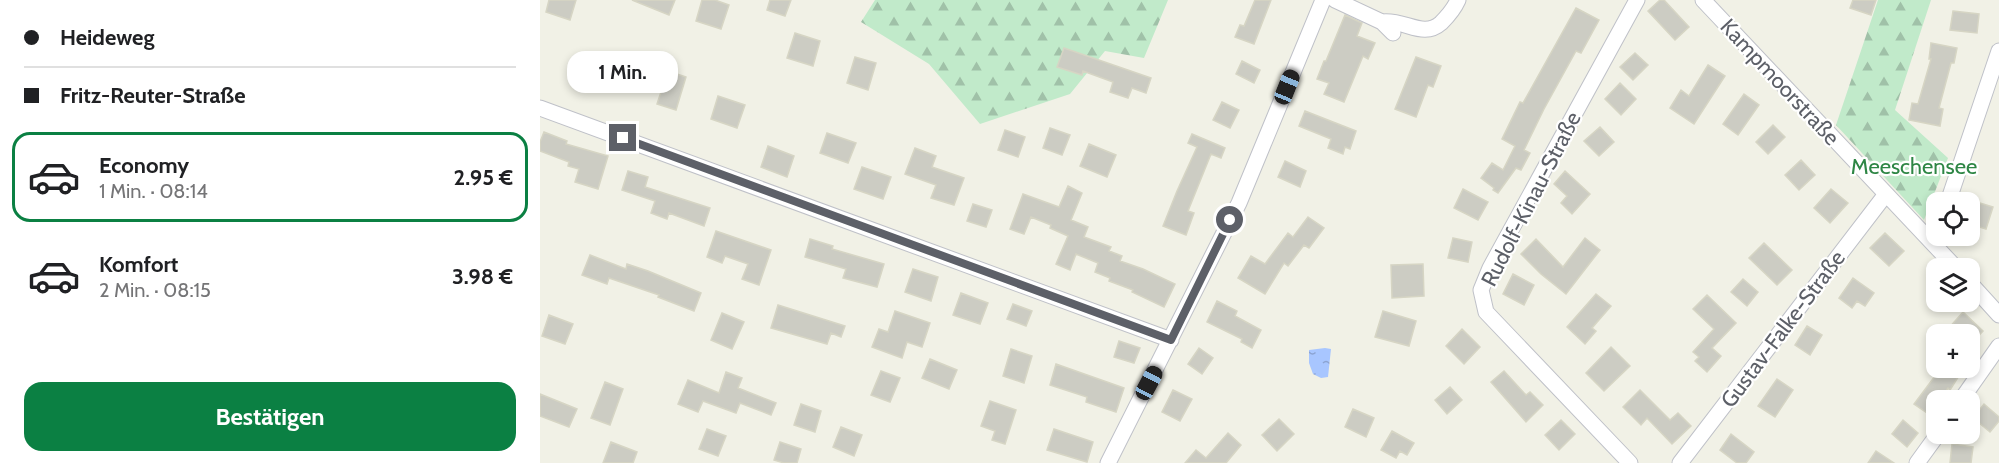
<!DOCTYPE html>
<html lang="de">
<head>
<meta charset="utf-8">
<style>
	body { margin:0; font-family:Cabin,sans-serif; background:#f6f6f6; color:#202124; height:100vh; display:flex; flex-direction:column; font-size:22px; white-space:nowrap }
	* { box-sizing:border-box; margin:0 }
	p { font-size:20px; color:#757577 }
	.icon { flex:none; width:33px; height:33px; fill:none; stroke:currentColor; stroke-width:2; stroke-linecap:round; stroke-linejoin:round }
	.map { position:relative; flex:1; overflow:hidden }
	.drawer { display:flex; flex-direction:column; background:#fff; width:540px }
	.drawer>* { flex:none }
	.guide { display:grid; align-content:center; height:132px; padding:0 24px; background:#fff }
	.controls { position:absolute; left:1386px; top:192px; display:grid; gap:12px }
	.controls a { display:grid; place-items:center; width:54px; height:54px; border-radius:12px; background:#fff; box-shadow:0 3px 9px #0003; font-size:30px }
	.end { position:absolute; width:27px; height:27px; margin:-14px; border:8px solid #5d6068; background:#fff; box-shadow:0 0 0 3px #fff }
	.from { border-radius:50% }
	.bubble { position:absolute; height:42px; border-radius:18px; background:#fff; box-shadow:0 3px 9px #0003; font-size:20px; font-weight:700; line-height:42px; text-align:center }
	.car { position:absolute; width:18px; height:36px; margin:-18px -9px; border-radius:8px; box-shadow:0 0 4px 2px #0007; background:linear-gradient(#222 24%,#8ab4d8 0 40%,#222 0 76%,#8ab4d8 0 86%,#222 0) }
	.guide b { display:flex; align-items:center; gap:21px; height:57px; font-size:22px }
	.guide b+b { border-top:2px solid #e0e0e0 }
	.guide i { width:15px; height:15px; background:#202124 }
	ul { padding:0; list-style:none }
	li { display:flex; align-items:center; gap:18px; height:90px; margin:0 12px 9px; padding:0 12px; border:3px solid transparent; border-radius:18px }
	li div { flex:1 }
	li b { display:block; font-size:22px }
	li em { font-style:normal; font-weight:700 }
	li.active { border-color:#0b8043 }
	li>.icon { width:54px; height:54px; stroke-width:1.5 }
	.cta { display:flex; gap:12px; margin-top:auto; padding:12px 24px }
	.cta a { flex:1; height:69px; border-radius:18px; background:#0b8043; color:#fff; font-size:24px; font-weight:700; line-height:69px; text-align:center }
	main { display:flex; flex:1; min-height:0 }
	.map>svg:first-child { display:block }
	.forest { fill:url(#forest-firs) }
	.water { fill:url(#water-ripples) }
	.building { fill:#ccccc3; stroke:#d6d5c4; stroke-width:1.5 }
	.lines { fill:none; stroke-linecap:round; stroke-linejoin:round }
	.minor-casing { stroke:#bfc1c8; stroke-width:17 }
	.minor { stroke:#fff; stroke-width:15 }
	.route { stroke:#5d6068; stroke-width:8 }
	.labels { text-anchor:middle; dominant-baseline:central; stroke-width:4.5; stroke-linejoin:round; paint-order:stroke }
	.street-label { font-size:22px; fill:#5d6068; stroke:#fff }
	.park-label { font-size:22px; fill:#2e8645; stroke:#fff }
</style>
</head>
<body>
<main>
<section class="drawer">
<div class="guide">
<b><i class="from"></i>Heideweg</b>
<b><i></i>Fritz-Reuter-Straße</b>
</div>
<ul>
<li class="active"><svg class="icon" aria-label="car" viewBox="0 0 24 24"><path d="M5 17H2v-5l4-1 3-4h7l3 4 3 1v5h-3M9 17h6M6 11h13"/><circle cx="7" cy="17" r="2"/><circle cx="17" cy="17" r="2"/></svg><div><b>Economy</b><p>1 Min. · 08:14</p></div><em>2.95 €</em></li>
<li><svg class="icon" aria-label="car" viewBox="0 0 24 24"><path d="M5 17H2v-5l4-1 3-4h7l3 4 3 1v5h-3M9 17h6M6 11h13"/><circle cx="7" cy="17" r="2"/><circle cx="17" cy="17" r="2"/></svg><div><b>Komfort</b><p>2 Min. · 08:15</p></div><em>3.98 €</em></li>
</ul>
<div class="cta"><a>Bestätigen</a></div>
</section>
<div class="map">
<svg width="1459" height="463" viewBox="0 0 1459 463">
	<defs>
		<pattern id="forest-firs" width="22" height="20" patternUnits="userSpaceOnUse" patternTransform="scale(1.5)"><rect width="22" height="20" fill="#c1eaca"/><path d="M5 1l3.5 6h-7zM16 11l3.5 6h-7z" fill="#a0c1a8"/></pattern>
		<pattern id="water-ripples" width="26" height="14" patternUnits="userSpaceOnUse" patternTransform="scale(1.5)"><rect width="26" height="14" fill="#a8c6ff"/><path d="M2 4q2-2 4 0t4 0M15 11q2-2 4 0t4 0" fill="none" stroke="#8ca4d2"/></pattern>
	</defs>
	<rect width="100%" height="100%" fill="#f1f1e6"/>
	<path class="forest" d="M 335,0 L 628,0 L 604,58 L 565,51 L 530,94 L 440,124 L 389,64 L 321,22 Z
		M 1338,0 L 1391,0 L 1355,110 L 1408,158 L 1384,220 L 1296,125 Z"/>
	<path class="water" d="M 785,348 L 791,349 L 788,377 L 781,378 L 773,374 L 769,363 L 769,350 Z"/>
	<path class="building" d="M 9,0 L 36,0 L 30,20 L 6,12 Z
		M 92,0 L 135,0 L 129,15 Z
		M 162,0 L 175,0 L 189,5 L 181,29 L 156,21 Z
		M 230,0 L 251,0 L 245,16 L 227,10 Z
		M 715,0 L 731,0 L 714,44 L 695,37 L 700,25 L 704,26 Z
		M 1120,0 L 1124,0 L 1149,27 L 1135,40 L 1108,11 Z
		M 1313,0 L 1336,0 L 1331,15 L 1310,8 Z
		M 1036,8 L 1059,20 L 1041,53 L 1036,51 L 1004,109 L 984,150 L 990,153 L 981,170 L 976,168 L 958,193 L 953,190 L 954,188 L 941,178 L 952,163 L 963,170 L 975,146 L 962,139 L 980,102 L 983,103 Z
		M 1413,11 L 1439,14 L 1437,33 L 1410,30 Z
		M 805,15 L 822,23 L 817,36 L 835,43 L 828,59 L 823,56 L 804,102 L 784,94 L 789,83 L 777,79 L 784,61 L 786,61 Z
		M 255,33 L 280,41 L 273,66 L 247,58 Z
		M 1391,43 L 1417,48 L 1414,63 L 1411,63 L 1399,108 L 1403,109 L 1400,126 L 1369,120 L 1372,103 L 1378,104 L 1391,59 L 1389,59 Z
		M 524,48 L 611,78 L 606,93 L 592,88 L 588,98 L 570,92 L 573,82 L 543,71 L 542,75 L 517,67 Z
		M 1095,53 L 1108,65 L 1093,80 L 1080,67 Z
		M 315,57 L 336,63 L 328,90 L 307,83 Z
		M 876,57 L 901,66 L 893,87 L 888,85 L 876,117 L 855,109 Z
		M 702,61 L 720,70 L 714,83 L 696,74 Z
		M 1168,65 L 1185,76 L 1154,124 L 1130,108 L 1141,90 L 1149,96 Z
		M 128,71 L 146,77 L 136,110 L 117,104 Z
		M 1080,83 L 1096,99 L 1081,115 L 1065,99 Z
		M 1204,94 L 1219,105 L 1198,135 L 1183,124 Z
		M 178,96 L 205,105 L 197,128 L 171,119 Z
		M 682,102 L 699,110 L 690,128 L 673,120 Z
		M 765,111 L 816,131 L 810,149 L 805,147 L 803,154 L 788,148 L 791,139 L 759,126 Z
		M 1233,125 L 1245,137 L 1228,154 L 1216,142 Z
		M 1060,127 L 1074,142 L 1059,156 L 1044,141 Z
		M 510,128 L 530,135 L 522,155 L 503,148 Z
		M 465,130 L 485,137 L 478,157 L 458,150 Z
		M 4,132 L 27,141 L 26,144 L 68,156 L 58,189 L 35,182 L 39,169 L 28,166 L 29,162 L 0,151 L 0,142 Z
		M 287,133 L 316,143 L 308,163 L 280,153 Z
		M 652,134 L 685,148 L 681,158 L 671,154 L 648,211 L 654,213 L 646,235 L 623,226 L 637,191 L 657,147 L 648,143 Z
		M 549,144 L 576,155 L 567,177 L 540,166 Z
		M 228,146 L 254,156 L 247,177 L 221,167 Z
		M 375,148 L 396,156 L 392,167 L 424,178 L 414,205 L 391,198 L 396,185 L 365,174 Z
		M 1261,160 L 1275,175 L 1259,190 L 1245,175 Z
		M 745,161 L 766,171 L 760,187 L 738,177 Z
		M 322,167 L 351,177 L 343,199 L 314,189 Z
		M 88,171 L 108,177 L 105,187 L 170,208 L 164,226 L 129,213 L 127,219 L 111,213 L 115,201 L 82,190 Z
		M 1025,171 L 1050,194 L 1032,214 L 1021,203 L 1027,196 L 1014,184 Z
		M 528,186 L 542,193 L 531,220 L 548,227 L 544,237 L 571,247 L 569,251 L 582,256 L 580,261 L 603,269 L 635,284 L 624,307 L 592,292 L 593,290 L 569,281 L 570,278 L 555,272 L 558,263 L 536,254 L 530,270 L 516,264 L 528,236 L 510,228 L 511,225 L 491,217 L 484,234 L 470,229 L 483,194 L 519,207 Z
		M 923,189 L 948,202 L 938,220 L 914,208 Z
		M 1291,189 L 1308,203 L 1290,223 L 1274,208 Z
		M 1430,200 L 1453,207 L 1446,229 L 1430,224 Z
		M 433,204 L 452,210 L 446,227 L 427,221 Z
		M 768,217 L 784,228 L 769,248 L 764,245 L 748,266 L 744,263 L 725,294 L 698,278 L 711,256 L 725,264 L 748,233 L 753,237 Z
		M 176,231 L 231,250 L 219,285 L 202,279 L 208,264 L 185,256 L 182,263 L 167,257 Z
		M 1345,233 L 1364,251 L 1349,266 L 1330,248 Z
		M 913,238 L 932,242 L 928,262 L 908,258 Z
		M 1045,238 L 1060,250 L 1026,294 L 1001,274 L 981,254 L 996,239 L 1023,267 Z
		M 270,239 L 293,246 L 292,249 L 344,264 L 337,287 L 303,278 L 306,269 L 265,257 Z
		M 1224,243 L 1252,270 L 1237,285 L 1209,258 Z
		M 50,255 L 86,269 L 87,264 L 108,271 L 161,293 L 154,311 L 118,297 L 119,295 L 69,278 L 67,284 L 42,275 Z
		M 883,264 L 884,296 L 852,298 L 851,265 Z
		M 373,269 L 398,277 L 391,301 L 365,292 Z
		M 973,274 L 994,285 L 984,305 L 963,294 Z
		M 1313,278 L 1334,293 L 1325,306 L 1317,301 L 1312,308 L 1299,298 Z
		M 1203,279 L 1218,292 L 1207,306 L 1191,292 Z
		M 421,293 L 448,303 L 440,324 L 413,315 Z
		M 1056,294 L 1071,306 L 1052,328 L 1056,331 L 1045,344 L 1027,327 Z
		M 1167,295 L 1196,323 L 1172,348 L 1181,356 L 1167,372 L 1155,361 L 1159,357 L 1153,352 L 1174,329 L 1153,309 Z
		M 677,301 L 697,311 L 695,316 L 721,330 L 712,348 L 701,342 L 702,339 L 667,322 Z
		M 473,304 L 492,311 L 486,326 L 467,319 Z
		M 238,305 L 305,326 L 301,337 L 291,333 L 287,344 L 231,328 Z
		M 355,311 L 390,323 L 382,347 L 367,342 L 362,358 L 332,347 L 339,329 L 348,332 Z
		M 843,311 L 876,321 L 869,346 L 835,337 Z
		M 1423,312 L 1443,331 L 1430,345 L 1430,334 L 1413,334 L 1407,330 Z
		M 182,313 L 204,322 L 192,349 L 171,340 Z
		M 9,315 L 33,324 L 25,344 L 2,336 Z
		M 1267,326 L 1282,335 L 1270,355 L 1255,345 Z
		M 922,329 L 940,347 L 924,364 L 906,346 Z
		M 579,341 L 600,348 L 594,363 L 574,357 Z
		M 1071,347 L 1090,366 L 1064,391 L 1046,373 Z
		M 659,348 L 673,358 L 662,374 L 648,364 Z
		M 471,349 L 492,356 L 484,383 L 463,376 Z
		M 390,359 L 417,370 L 409,389 L 382,378 Z
		M 516,364 L 584,388 L 576,412 L 546,402 L 547,397 L 510,385 Z
		M 1401,368 L 1417,368 L 1422,371 L 1410,390 L 1408,388 L 1400,400 L 1396,400 L 1396,405 L 1390,415 L 1374,404 Z
		M 341,371 L 360,378 L 350,402 L 331,395 Z
		M 964,371 L 986,395 L 990,392 L 1003,405 L 986,422 L 951,382 Z
		M 186,372 L 202,378 L 198,388 L 236,403 L 231,415 L 200,403 L 196,413 L 163,401 L 158,412 L 138,404 L 148,380 L 179,393 Z
		M 1237,379 L 1253,390 L 1235,417 L 1218,406 Z
		M 65,382 L 83,389 L 70,425 L 51,418 Z
		M 910,387 L 922,400 L 907,414 L 895,400 Z
		M 633,390 L 652,399 L 640,421 L 622,412 Z
		M 1100,390 L 1130,420 L 1138,413 L 1151,426 L 1132,444 L 1107,418 L 1101,425 L 1083,407 Z
		M 0,394 L 37,409 L 29,427 L 0,416 Z
		M 450,401 L 476,410 L 465,444 L 452,440 L 455,431 L 441,426 Z
		M 261,404 L 281,411 L 275,432 L 254,425 Z
		M 1444,404 L 1459,417 L 1459,421 L 1450,432 L 1433,418 Z
		M 813,409 L 834,418 L 826,437 L 805,427 Z
		M 739,419 L 754,434 L 737,451 L 722,435 Z
		M 1021,420 L 1035,434 L 1019,450 L 1005,435 Z
		M 1363,420 L 1378,433 L 1367,447 L 1352,434 Z
		M 301,427 L 322,435 L 314,456 L 293,447 Z
		M 167,429 L 186,436 L 178,456 L 159,449 Z
		M 514,429 L 553,442 L 547,462 L 507,450 Z
		M 852,431 L 874,443 L 867,455 L 860,451 L 856,458 L 841,450 Z
		M 688,433 L 701,445 L 686,463 L 645,463 L 656,450 L 666,458 Z
		M 1191,434 L 1214,452 L 1206,463 L 1197,463 L 1180,450 Z
		M 71,442 L 97,452 L 93,463 L 63,463 Z
		M 240,442 L 261,449 L 257,463 L 244,463 L 234,460 Z
		M 1412,444 L 1433,447 L 1431,463 L 1410,463 Z
		M 1336,451 L 1354,463 L 1328,463 Z"/>
	<g class="lines">
		<g class="minor-casing">
			<path id="minor" d="M 795,0 L 842,22 L 853,33
				M 1163,0 L 1416,268
				M 842,22 C 865,19 883,39 901,23 C 908,16 914,9 918,0
				M 0,108 L 631,340
				M 1408,202 L 1459,51
				M 1430,283 L 1459,315
				M 1421,400 L 1459,346
				M 568,463 L 699,203 L 783,0
				M 1090,463 L 946,312 L 941,290 L 950,268 L 1097,0
				M 1140,463 L 1346,194
				M 1377,463 L 1398,434"/>
		</g>
		<use href="#minor" class="minor"/>
	</g>
	<g class="lines">
		<path class="route" d="M 83,138 L 631,340 L 690,220"/>
	</g>
	<g class="labels">
		<g class="street-label">
			<text transform="translate(1240 82) rotate(47)">Kampmoorstraße</text>
			<text transform="translate(991 199) rotate(-63)">Rudolf-Kinau-Straße</text>
			<text transform="translate(1243 329) rotate(-53)">Gustav-Falke-Straße</text>
		</g>
		<g class="park-label">
			<text x="1374" y="166">Meeschensee</text>
		</g>
	</g>
</svg>
<div class="controls">
<a><svg class="icon" aria-label="locate" viewBox="0 0 24 24"><circle cx="12" cy="12" r="6"/><path d="M12 2v4M12 18v4M2 12h4M18 12h4"/></svg></a>
<a><svg class="icon" aria-label="layers" viewBox="0 0 24 24"><path d="M12 4l9 5-9 5-9-5zM3 14l9 5 9-5"/></svg></a>
<a>+</a>
<a>−</a>
</div>
<i class="end from" style="left:690px;top:220px"></i>
<i class="end" style="left:83px;top:138px"></i>
<div class="bubble" style="left:27px;top:51px;width:111px">1 Min.</div>
<i class="car" style="left:747px;top:87px;rotate:22deg"></i>
<i class="car" style="left:609px;top:383px;rotate:28deg"></i>
</div>
</main>
</body>
</html>
